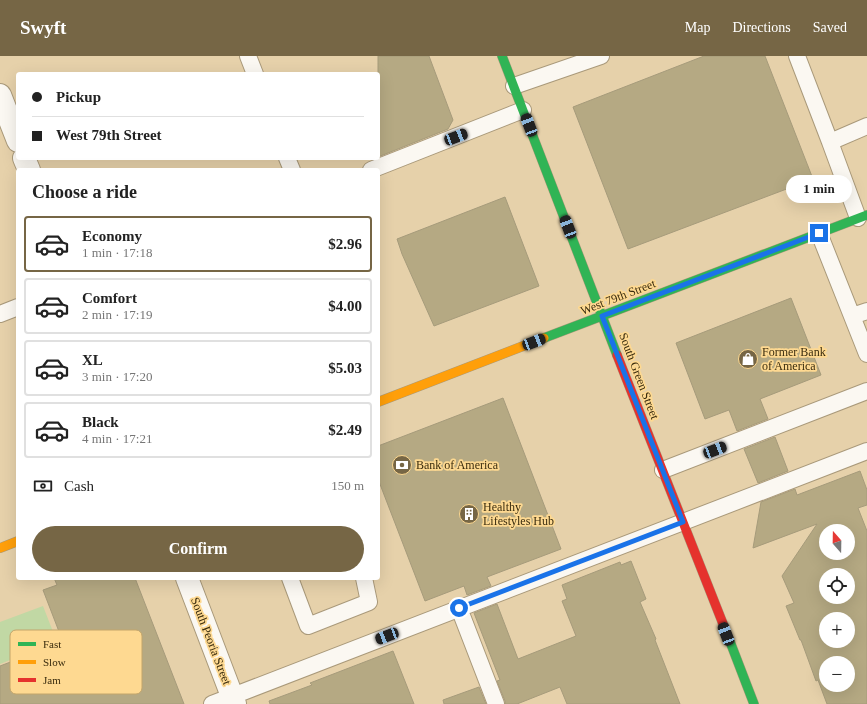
<!DOCTYPE html>
<html lang="en">
<head>
<meta charset="utf-8">
<style>
	body { margin:0; font-family:"Times New Roman",serif; background:#f6f6f6; color:#222; height:100vh; display:flex; flex-direction:column; font-size:15px; white-space:nowrap }
	* { box-sizing:border-box; margin:0 }
	p { font-size:13px; color:#767676 }
	.icon { flex:none; width:22px; height:22px; fill:none; stroke:currentColor; stroke-width:2; stroke-linecap:round; stroke-linejoin:round }
	.map { position:relative; flex:1; overflow:hidden }
	.side { position:absolute; left:16px; top:112px; width:364px; height:412px; display:flex; flex-direction:column; background:#fff; border-radius:4px; box-shadow:0 4px 16px #0002 }
	.side>* { flex:none }
	.banner { position:absolute; left:16px; top:16px; width:364px; height:88px; border-radius:4px; box-shadow:0 4px 16px #0002; display:grid; align-content:center; height:88px; padding:0 16px; background:#fff }
	.needle { width:26px; rotate:340deg }
	.controls { position:absolute; left:819px; top:468px; display:grid; gap:8px }
	.controls a { display:grid; place-items:center; width:36px; height:36px; border-radius:50%; background:#fff; box-shadow:0 4px 16px #0002; font-size:20px }
	.end { position:absolute; width:18px; height:18px; margin:-9px; border:5px solid #1a73e8; background:#fff; box-shadow:0 0 0 2px #fff }
	.from { border-radius:50% }
	.bubble { position:absolute; height:28px; border-radius:14px; background:#fff; box-shadow:0 4px 16px #0002; font-size:13px; font-weight:700; line-height:28px; text-align:center }
	.car { position:absolute; width:12px; height:24px; margin:-12px -6px; border-radius:5px; box-shadow:0 0 3px 1px #0007; background:linear-gradient(#222 24%,#8ab4d8 0 40%,#222 0 76%,#8ab4d8 0 86%,#222 0) }
	.banner b { display:flex; align-items:center; gap:14px; height:38px; font-size:15px }
	.banner b+b { border-top:1px solid #e0e0e0 }
	.banner i { width:10px; height:10px; background:#222 }
	ul { padding:0; list-style:none }
	li { display:flex; align-items:center; gap:12px; height:56px; margin:0 8px 6px; padding:0 8px; border:2px solid #e0e0e0; border-radius:4px }
	li div { flex:1 }
	li b { display:block; font-size:15px }
	li em { font-style:normal; font-weight:700 }
	li.on { border-color:#766645 }
	li>.icon { width:36px; height:36px; stroke-width:1.5 }
	h2 { padding:0 16px; font-size:18px; line-height:48px }
	.pay { display:flex; align-items:center; gap:10px; height:44px; padding:0 16px; font-size:15px }
	.pay p { margin-inline-start:auto }
	.primary-button { display:flex; gap:8px; margin-top:auto; padding:8px 16px }
	.primary-button a { flex:1; height:46px; border-radius:24px; background:#766645; color:#fff; font-size:16px; font-weight:700; line-height:46px; text-align:center }
	header { display:flex; align-items:center; gap:24px; box-sizing:border-box; height:56px; padding:0 20px; background:#766645; color:#fff }
	header strong { font-size:19px }
	nav { display:flex; gap:22px; margin-inline-start:auto; font-size:14px }
	.map>svg:first-child { display:block }
	.green { fill:#c1d8a4 }
	.building { fill:#b5a983; stroke:#a69b7b; fill-rule:evenodd }
	.lines { fill:none; stroke-linecap:round; stroke-linejoin:round }
	.lane-casing { stroke:#a9997a; stroke-width:18 }
	.street-casing { stroke:#a9997a; stroke-width:24 }
	.fast-casing { stroke:#a9997a; stroke-width:10 }
	.slow-casing { stroke:#a9997a; stroke-width:10 }
	.jam-casing { stroke:#a9997a; stroke-width:10 }
	.lane { stroke:#fbf8f2; stroke-width:16 }
	.street { stroke:#fbf8f2; stroke-width:22 }
	.fast { stroke:#30b455; stroke-width:9 }
	.slow { stroke:#ff9f0a; stroke-width:9 }
	.jam { stroke:#e5322d; stroke-width:9 }
	.route { stroke:#1a73e8; stroke-width:5 }
	.labels { text-anchor:middle; dominant-baseline:central; stroke-width:3.5; stroke-linejoin:round; paint-order:stroke }
	.street-label { font-size:12px; fill:#3a2c0e; stroke:#fed991 }
	.poi-label { font-size:12px; fill:#3a2c0e; stroke:#fed991; text-anchor:start }
	.key { fill:#fed991; stroke:#c3a56a; stroke-width:1 }
	.key-label { font-size:11px; fill:#3a2c0e }
</style>
</head>
<body>
<header>
<strong>Swyft</strong>
<nav><a>Map</a><a>Directions</a><a>Saved</a></nav>
</header>
<div class="map">
<svg width="867" height="648" viewBox="0 0 867 648">
	<rect width="100%" height="100%" fill="#e6d1aa"/>
	<path class="green" d="M 43,550 L 62,599 L 49,604 L 43,591 L 0,608 L 0,566 Z"/>
	<path class="building" d="M 378,0 L 429,0 L 453,64 L 448,73 L 378,101 Z
		M 704,0 L 765,0 L 813,123 L 628,193 L 573,51 Z
		M 505,141 L 539,230 L 434,270 L 402,198 L 397,183 Z
		M 791,242 L 821,319 L 760,343 L 768,363 L 737,375 L 729,354 L 705,363 L 676,287 Z
		M 503,342 L 561,493 L 487,521 L 491,530 L 467,539 L 464,530 L 425,545 L 378,423 L 378,390 Z
		M 775,381 L 788,415 L 758,427 L 744,393 Z
		M 860,415 L 867,434 L 867,449 L 858,452 L 867,475 L 867,648 L 827,648 L 818,624 L 816,625 L 801,584 L 800,584 L 786,550 L 794,547 L 782,520 L 817,468 L 753,492 L 761,446 L 795,433 L 797,439 ZM 826,475 L 848,475 L 848,497 L 826,497 ZM 826,519 L 848,519 L 848,541 L 826,541 ZM 826,563 L 848,563 L 848,585 L 826,585 ZM 826,607 L 848,607 L 848,629 L 826,629 Z
		M 631,505 L 646,543 L 640,546 L 656,583 L 655,584 L 680,648 L 567,648 L 560,631 L 517,648 L 505,648 L 505,645 L 497,625 L 500,624 L 474,557 L 497,548 L 518,603 L 576,580 L 562,545 L 567,543 L 562,529 L 620,506 L 621,509 Z
		M 54,522 L 135,522 L 184,648 L 0,648 L 0,610 L 63,586 L 43,534 L 57,529 Z
		M 393,595 L 414,648 L 270,648 L 269,645 L 312,629 L 310,627 Z
		M 479,631 L 486,648 L 444,648 L 443,644 Z"/>
	<g class="lines">
		<g class="lane-casing">
			<path id="lane" d="M 248,0 L 255,18
				M 797,0 L 830,86
				M 514,30 L 601,0
				M 287,102 L 292,114
				M 371,114 L 523,54
				M 858,162 L 830,86 L 867,70
				M 819,177 L 867,298
				M 0,258 L 18,251
				M 852,260 L 867,255
				M 663,414 L 867,335
				M 290,522 L 308,570 L 369,546 L 364,522
				M 459,552 L 496,648
				M 212,648 L 867,395"/>
		</g>
		<g class="street-casing">
			<path id="street" d="M 0,39 L 18,85
				M 24,102 L 29,114
				M 187,522 L 235,648"/>
		</g>
		<g class="fast-casing">
			<path id="fast" d="M 502,0 L 617,299
				M 544,282 L 867,159
				M 729,583 L 754,648"/>
		</g>
		<g class="slow-casing">
			<path id="slow" d="M 378,346 L 544,282
				M 0,492 L 18,485"/>
		</g>
		<g class="jam-casing">
			<path id="jam" d="M 617,299 L 729,583"/>
		</g>
		<use href="#lane" class="lane"/>
		<use href="#street" class="street"/>
		<use href="#fast" class="fast"/>
		<use href="#slow" class="slow"/>
		<use href="#jam" class="jam"/>
	</g>
	<g class="lines">
		<path class="route" d="M 459,552 L 683,466 L 602,260 L 819,177"/>
	</g>
	<defs>
		<g id="shop-disc" transform="scale(1)"><circle r="9.5" fill="#766645" stroke="#fed991"/><path d="M-5-2.5h2.3a2.7 3.5 0 0 1 5.4 0H5L5.5 6h-11ZM-1.5-2.5h3a1.5 2.3 0 0 0-3 0Z" fill="#fff"/></g>
		<g id="bank-disc" transform="scale(1)"><circle r="9.5" fill="#766645" stroke="#fed991"/><path d="M-6-4H6V4H-6ZM0-2.3a2.3 2.3 0 1 0 0 4.6a2.3 2.3 0 1 0 0-4.6Z" fill="#fff"/></g>
		<g id="building-disc" transform="scale(1)"><circle r="9.5" fill="#766645" stroke="#fed991"/><path d="M-4-6H4V6H1V3H-1V6H-4ZM-2.5-4.3h1.7v1.8h-1.7ZM.8-4.3h1.7v1.8H.8ZM-2.5-1h1.7V.8h-1.7ZM.8-1h1.7V.8H.8Z" fill="#fff"/></g>
	</defs>
	<g fill-rule="evenodd">
		<use href="#shop-disc" x="748" y="303"/>
		<use href="#bank-disc" x="402" y="409"/>
		<use href="#building-disc" x="469" y="458"/>
	</g>
	<g class="labels">
		<g class="street-label">
			<text transform="translate(618 241) rotate(-21)">West 79th Street</text>
			<text transform="translate(639 320) rotate(69)">South Green Street</text>
			<text transform="translate(211 585) rotate(69)">South Peoria Street</text>
		</g>
		<g class="poi-label">
			<text x="762" y="296">Former Bank<tspan x="762" dy="14">of America</tspan></text>
			<text x="416" y="409">Bank of America</text>
			<text x="483" y="451">Healthy<tspan x="483" dy="14">Lifestyles Hub</tspan></text>
		</g>
	</g>
	<rect x="10" y="574" width="132" height="64" rx="6" class="key"/>
	<rect x="18" y="586" width="18" height="4" fill="#30b455"/>
	<rect x="18" y="604" width="18" height="4" fill="#ff9f0a"/>
	<rect x="18" y="622" width="18" height="4" fill="#e5322d"/>
	<g class="key-label">
		<text x="43" y="592">Fast</text>
		<text x="43" y="610">Slow</text>
		<text x="43" y="628">Jam</text>
	</g>
</svg>
<div class="controls">
<a><svg class="needle" viewBox="-14 -14 28 28"><path d="M0-13l5 13h-10z" fill="#e53935"/><path d="M0 13l5-13h-10z" fill="#767676"/></svg></a>
<a><svg class="icon" aria-label="locate" viewBox="0 0 24 24"><circle cx="12" cy="12" r="6"/><path d="M12 2v4M12 18v4M2 12h4M18 12h4"/></svg></a>
<a>+</a>
<a>−</a>
</div>
<i class="end from" style="left:459px;top:552px"></i>
<i class="end" style="left:819px;top:177px"></i>
<div class="bubble" style="left:786px;top:119px;width:66px">1 min</div>
<i class="car" style="left:529px;top:69px;rotate:339deg"></i>
<i class="car" style="left:456px;top:81px;rotate:69deg"></i>
<i class="car" style="left:568px;top:171px;rotate:339deg"></i>
<i class="car" style="left:534px;top:286px;rotate:69deg"></i>
<i class="car" style="left:715px;top:394px;rotate:69deg"></i>
<i class="car" style="left:726px;top:578px;rotate:339deg"></i>
<i class="car" style="left:387px;top:580px;rotate:249deg"></i>
<div class="banner">
<b><i class="from"></i>Pickup</b>
<b><i></i>West 79th Street</b>
</div>
<section class="side">
<h2>Choose a ride</h2>
<ul>
<li class="on"><svg class="icon" aria-label="car" viewBox="0 0 24 24"><path d="M5 17H2v-5l4-1 3-4h7l3 4 3 1v5h-3M9 17h6M6 11h13"/><circle cx="7" cy="17" r="2"/><circle cx="17" cy="17" r="2"/></svg><div><b>Economy</b><p>1 min · 17:18</p></div><em>$2.96</em></li>
<li><svg class="icon" aria-label="car" viewBox="0 0 24 24"><path d="M5 17H2v-5l4-1 3-4h7l3 4 3 1v5h-3M9 17h6M6 11h13"/><circle cx="7" cy="17" r="2"/><circle cx="17" cy="17" r="2"/></svg><div><b>Comfort</b><p>2 min · 17:19</p></div><em>$4.00</em></li>
<li><svg class="icon" aria-label="car" viewBox="0 0 24 24"><path d="M5 17H2v-5l4-1 3-4h7l3 4 3 1v5h-3M9 17h6M6 11h13"/><circle cx="7" cy="17" r="2"/><circle cx="17" cy="17" r="2"/></svg><div><b>XL</b><p>3 min · 17:20</p></div><em>$5.03</em></li>
<li><svg class="icon" aria-label="car" viewBox="0 0 24 24"><path d="M5 17H2v-5l4-1 3-4h7l3 4 3 1v5h-3M9 17h6M6 11h13"/><circle cx="7" cy="17" r="2"/><circle cx="17" cy="17" r="2"/></svg><div><b>Black</b><p>4 min · 17:21</p></div><em>$2.49</em></li>
</ul>
<div class="pay"><svg class="icon" aria-label="cash" viewBox="0 0 24 24"><path d="M3 7h18v10H3z"/><circle cx="12" cy="12" r="2"/></svg>Cash<p>150 m</p></div>
<div class="primary-button"><a>Confirm</a></div>
</section>
</div>
</body>
</html>
